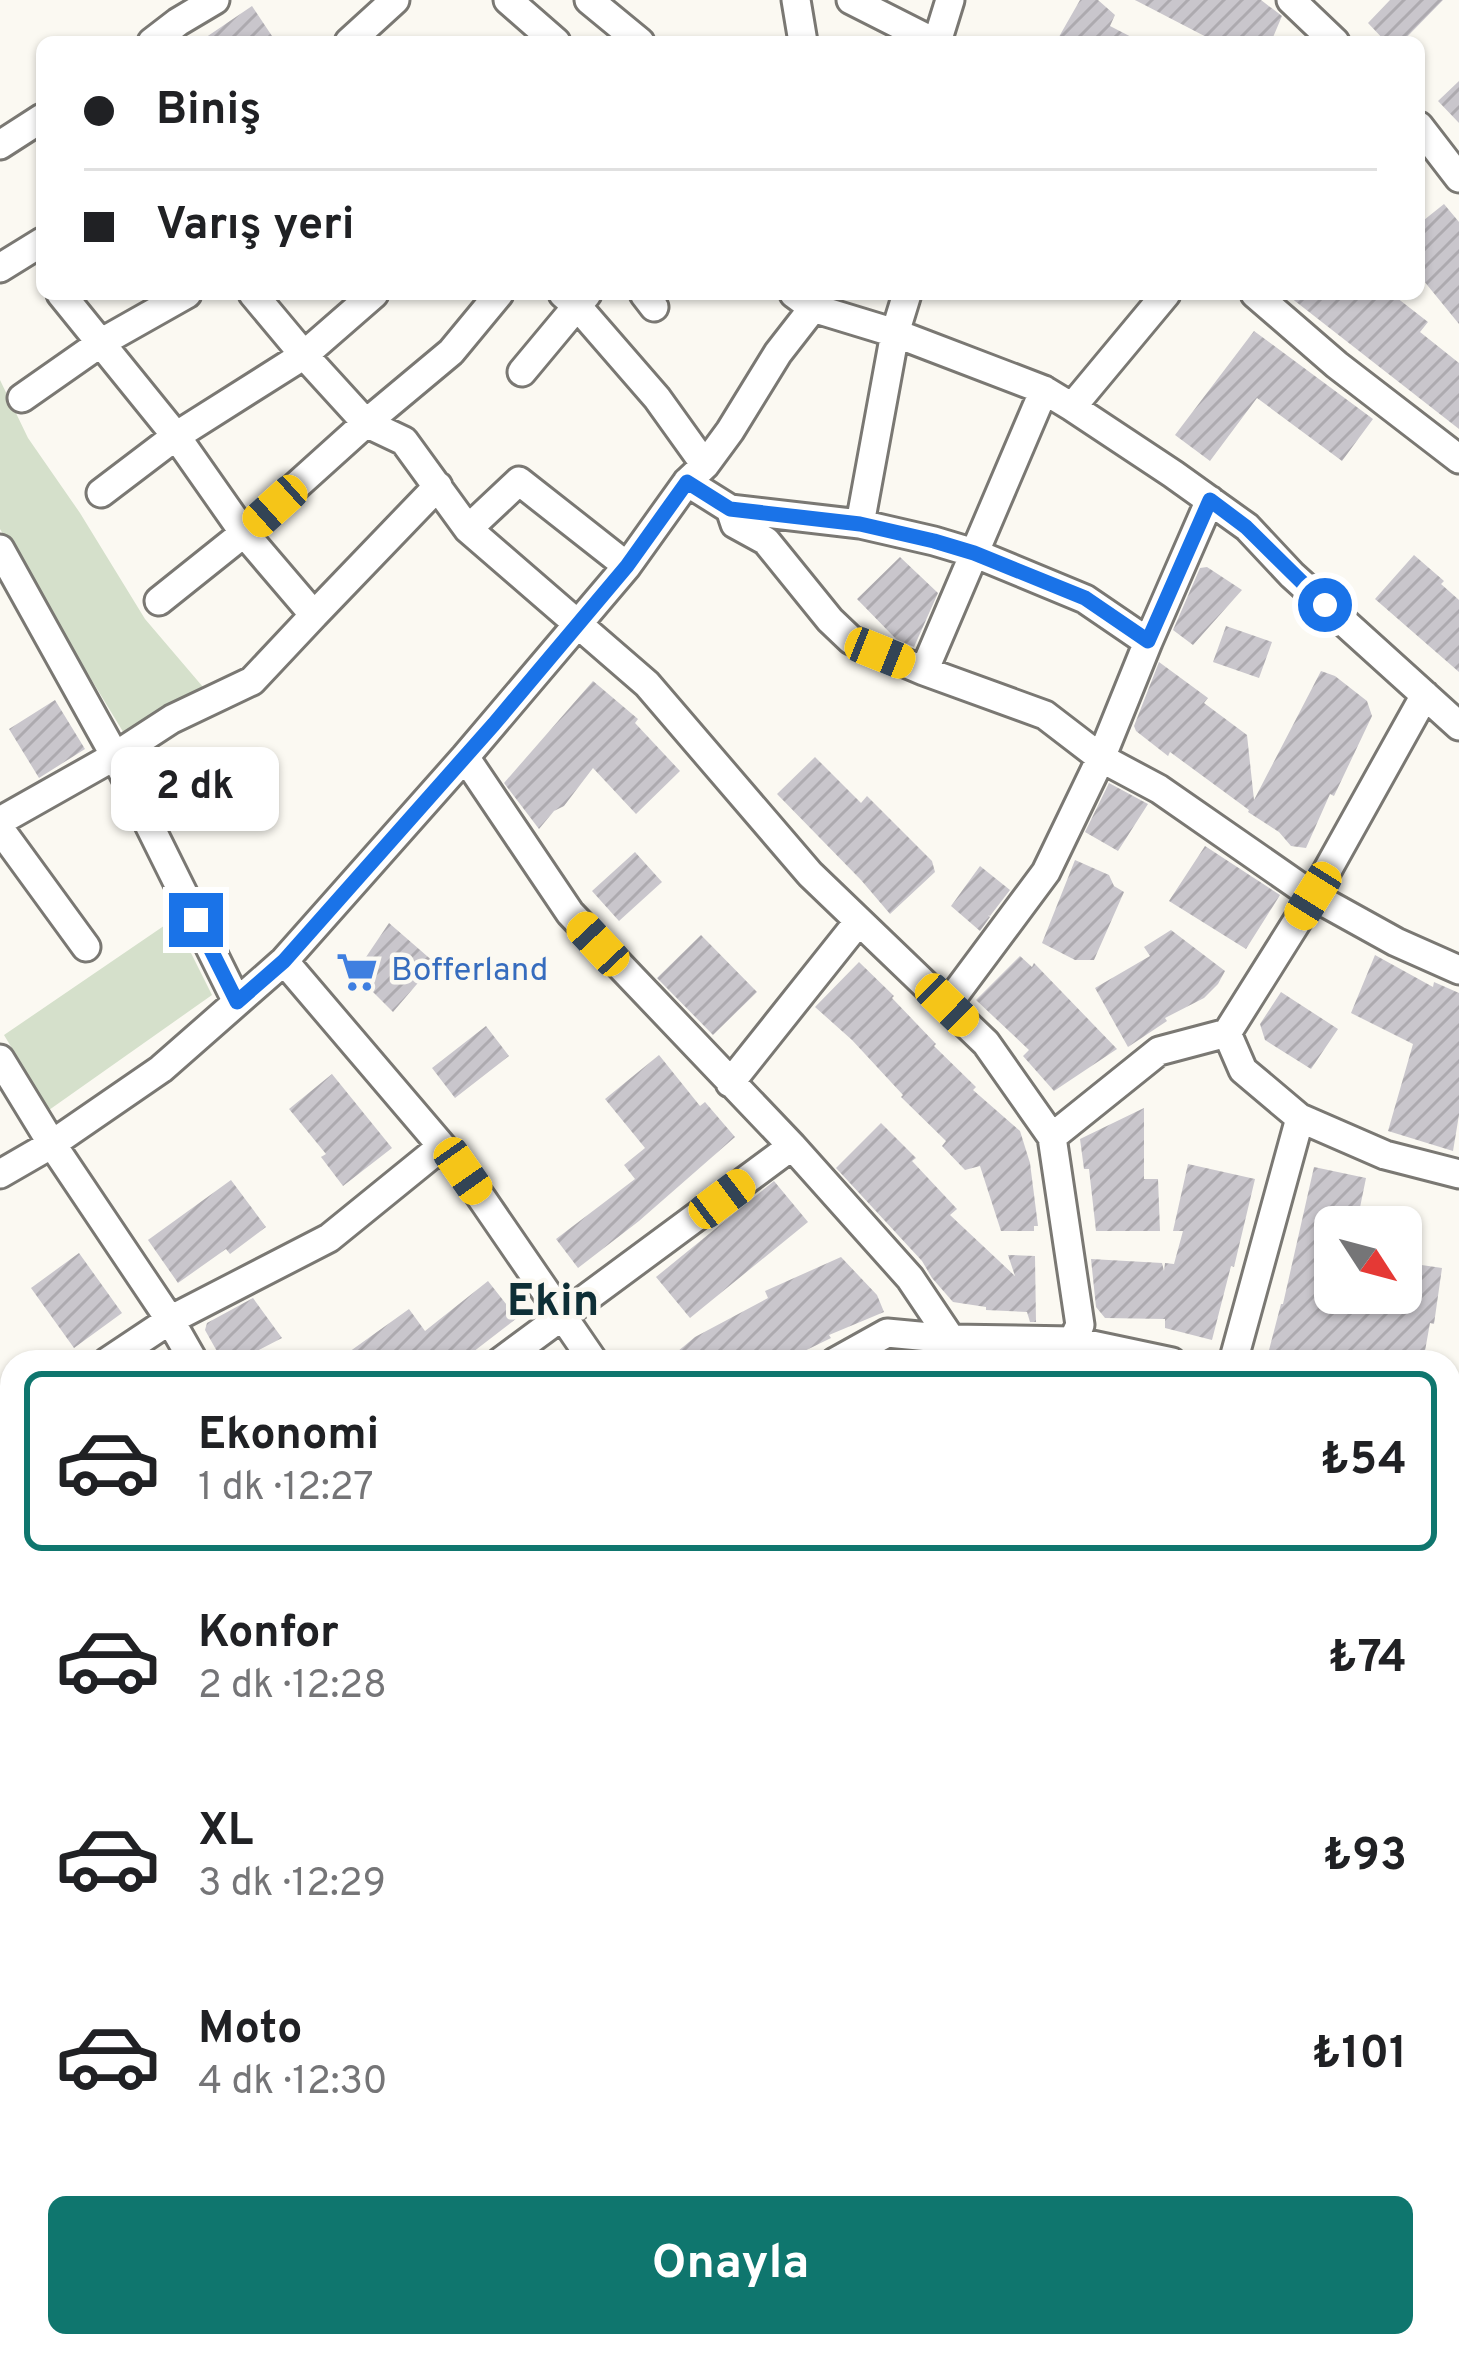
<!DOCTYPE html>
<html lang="tr">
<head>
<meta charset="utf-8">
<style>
	body { margin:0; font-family:Overpass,sans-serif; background:#f6f6f6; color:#202124; height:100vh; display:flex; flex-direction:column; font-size:45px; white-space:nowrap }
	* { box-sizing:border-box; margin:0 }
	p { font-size:39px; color:#757577 }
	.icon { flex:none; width:66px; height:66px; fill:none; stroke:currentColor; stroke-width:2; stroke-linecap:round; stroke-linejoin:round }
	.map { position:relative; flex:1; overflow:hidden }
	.sheet { position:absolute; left:0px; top:1350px; width:1461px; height:1008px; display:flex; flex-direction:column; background:#fff; border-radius:36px 36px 0 0; box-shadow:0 3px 9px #0004 }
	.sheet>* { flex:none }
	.banner { position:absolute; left:36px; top:36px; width:1389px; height:264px; border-radius:18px; box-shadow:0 3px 9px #0004; display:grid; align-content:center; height:264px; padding:0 48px; background:#fff }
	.needle { width:78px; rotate:126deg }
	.controls { position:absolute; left:1314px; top:1206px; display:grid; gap:24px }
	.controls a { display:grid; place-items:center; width:108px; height:108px; border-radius:18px; background:#fff; box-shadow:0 3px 9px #0004; font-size:60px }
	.end { position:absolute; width:54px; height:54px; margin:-27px; border:15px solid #1a73e8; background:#fff; box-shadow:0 0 0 6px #fff }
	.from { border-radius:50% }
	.bubble { position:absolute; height:84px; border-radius:18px; background:#fff; box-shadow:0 3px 9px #0004; font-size:39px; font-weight:700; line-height:84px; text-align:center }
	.car { position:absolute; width:36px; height:72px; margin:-36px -18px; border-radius:15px; box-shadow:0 0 9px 3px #0007; background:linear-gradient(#f5c518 24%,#345 0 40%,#f5c518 0 76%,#345 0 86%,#f5c518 0) }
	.banner b { display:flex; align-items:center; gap:42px; height:114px; font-size:45px }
	.banner b+b { border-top:3px solid #e0e0e0 }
	.banner i { width:30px; height:30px; background:#202124 }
	ul { padding:21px 0 0; list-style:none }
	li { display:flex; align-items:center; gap:36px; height:180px; margin:0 24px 18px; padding:0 24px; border:6px solid transparent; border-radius:18px }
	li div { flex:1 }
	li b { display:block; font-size:45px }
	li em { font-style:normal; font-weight:700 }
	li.current { border-color:#0f766e }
	li>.icon { width:108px; height:108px; stroke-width:1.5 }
	.button { display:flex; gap:24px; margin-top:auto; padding:24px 48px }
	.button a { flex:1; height:138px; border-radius:18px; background:#0f766e; color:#fff; font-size:48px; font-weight:700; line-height:138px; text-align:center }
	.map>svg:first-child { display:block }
	.education { fill:#feebda }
	.park { fill:#d5e0cb }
	.building { fill:url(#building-hatch) }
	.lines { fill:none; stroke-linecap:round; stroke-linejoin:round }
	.minor-casing { stroke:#7a7873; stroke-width:33 }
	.major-casing { stroke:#7a7873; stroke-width:39 }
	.minor { stroke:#fff; stroke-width:27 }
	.major { stroke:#fff; stroke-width:33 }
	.route { stroke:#1a73e8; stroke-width:15 }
	.labels { text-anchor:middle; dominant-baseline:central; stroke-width:9; stroke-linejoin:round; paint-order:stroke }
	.shop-label { font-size:33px; fill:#366cbe; stroke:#fbf9f2; text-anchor:start }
	.district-label { font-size:45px; font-weight:bold; fill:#0e2f36; stroke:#fbf9f2 }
</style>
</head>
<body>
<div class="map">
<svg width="1459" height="2358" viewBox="0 0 1459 2358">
	<defs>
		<pattern id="building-hatch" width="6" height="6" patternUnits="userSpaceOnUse" patternTransform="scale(3)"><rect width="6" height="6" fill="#c9c6cc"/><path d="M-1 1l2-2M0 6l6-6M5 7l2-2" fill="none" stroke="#adaaaf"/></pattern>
	</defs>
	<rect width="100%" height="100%" fill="#fbf9f2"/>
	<path class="education" d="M 12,2070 L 12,2346 L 258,2346 L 261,2358 L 0,2358 L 0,2073 Z
		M 288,2346 L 455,2346 L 456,2358 L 291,2358 Z"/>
	<path class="park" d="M 0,380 L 28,438 L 80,513 L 145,619 L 203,687 L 125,735 L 0,529 Z
		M 174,919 L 212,995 L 49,1110 L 4,1035 Z
		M 1459,1577 L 1459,1810 L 1449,1804 L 1449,1597 Z"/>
	<path class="building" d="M 1080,0 L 1098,0 L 1115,15 L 1110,26 L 1141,42 L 1056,42 Z
		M 1135,0 L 1261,0 L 1282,16 L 1271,42 L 1216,42 Z
		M 1390,0 L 1443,0 L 1402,42 L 1386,42 L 1368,23 Z
		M 252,6 L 276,42 L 199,42 Z
		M 1459,81 L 1459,123 L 1438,101 Z
		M 1444,204 L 1459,222 L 1459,324 L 1419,275 L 1419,224 Z
		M 1286,294 L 1392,294 L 1428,322 L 1420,332 L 1459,363 L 1459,429 Z
		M 1254,331 L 1373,419 L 1342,461 L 1257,398 L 1210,461 L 1175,435 Z
		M 1414,555 L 1444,581 L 1441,584 L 1459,600 L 1459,672 L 1375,599 Z
		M 900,557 L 938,593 L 914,647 L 896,639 L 857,599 Z
		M 1207,567 L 1242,590 L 1193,645 L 1173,630 L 1200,568 Z
		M 1226,626 L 1272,642 L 1259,678 L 1213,662 Z
		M 1159,662 L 1208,698 L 1204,703 L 1247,735 L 1254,800 L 1321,671 L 1335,676 L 1367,701 L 1372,716 L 1334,796 L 1330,794 L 1306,848 L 1291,846 L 1279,832 L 1248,812 L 1249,810 L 1170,752 L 1168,756 L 1136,731 L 1134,726 Z
		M 593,681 L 638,719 L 635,723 L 680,771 L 636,814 L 593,768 L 564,806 L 554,811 L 539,829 L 504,783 Z
		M 55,700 L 85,749 L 39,778 L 9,729 Z
		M 815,757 L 861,803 L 867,796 L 932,861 L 935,872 L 890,914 L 861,880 L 777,794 Z
		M 1109,783 L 1148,804 L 1118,851 L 1085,832 Z
		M 1205,846 L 1280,895 L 1246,949 L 1169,901 Z
		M 635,852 L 662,882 L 619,921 L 592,891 Z
		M 1075,860 L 1109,875 L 1114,886 L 1124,892 L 1094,960 L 1075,960 L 1042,943 Z
		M 980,866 L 1010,890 L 990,916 L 988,915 L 990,917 L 980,931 L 951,906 Z
		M 389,923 L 435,963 L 393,1012 L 368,987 L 364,960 Z
		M 1171,930 L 1225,971 L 1218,984 L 1204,998 L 1165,1018 L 1167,1021 L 1128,1047 L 1095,988 L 1150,956 L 1144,947 Z
		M 701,935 L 757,992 L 713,1035 L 657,978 Z
		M 1375,955 L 1433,987 L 1434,982 L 1459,993 L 1459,1115 L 1453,1151 L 1388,1131 L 1413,1044 L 1351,1013 Z
		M 1020,956 L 1032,967 L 1034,963 L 1117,1049 L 1054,1091 L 1023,1056 L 1029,1050 L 976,1000 Z
		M 859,962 L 894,996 L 892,998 L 936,1044 L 934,1046 L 976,1087 L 973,1090 L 1020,1131 L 1030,1163 L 1038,1226 L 1034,1226 L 1034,1231 L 1001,1231 L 980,1166 L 965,1170 L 942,1146 L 946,1141 L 901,1097 L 903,1095 L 852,1040 L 815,1007 Z
		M 1281,992 L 1338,1029 L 1311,1069 L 1265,1040 L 1260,1024 Z
		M 486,1026 L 509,1056 L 455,1098 L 432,1068 Z
		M 659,1055 L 700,1106 L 705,1102 L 735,1137 L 639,1221 L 578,1268 L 556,1239 L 635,1179 L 624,1165 L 645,1148 L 605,1099 Z
		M 332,1074 L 392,1148 L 343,1186 L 321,1157 L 326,1154 L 289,1109 Z
		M 1144,1108 L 1144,1179 L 1158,1179 L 1160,1231 L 1096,1231 L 1089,1169 L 1084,1169 L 1080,1139 Z
		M 881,1123 L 916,1158 L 912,1161 L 957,1209 L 950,1215 L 1015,1276 L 1008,1255 L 1035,1256 L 1036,1322 L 1030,1322 L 1027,1312 L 986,1310 L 986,1307 L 953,1302 L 932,1278 L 922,1261 L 836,1168 Z
		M 1188,1164 L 1255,1179 L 1234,1267 L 1231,1266 L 1212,1340 L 1165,1328 L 1165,1319 L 1105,1318 L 1096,1307 L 1091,1259 L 1162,1263 L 1164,1271 L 1165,1263 L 1174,1264 L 1183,1231 L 1173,1231 Z
		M 1314,1167 L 1366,1178 L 1356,1227 L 1335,1227 L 1335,1293 L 1401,1293 L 1401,1262 L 1442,1268 L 1434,1324 L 1430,1323 L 1423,1362 L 1299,1362 L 1268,1354 L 1281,1304 L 1283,1304 Z
		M 231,1180 L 266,1227 L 230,1254 L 226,1249 L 178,1283 L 148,1240 Z
		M 774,1181 L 808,1222 L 690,1318 L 656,1277 Z
		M 79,1253 L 122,1313 L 74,1348 L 31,1288 Z
		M 841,1257 L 877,1295 L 884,1312 L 829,1335 L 831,1338 L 782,1362 L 665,1362 L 695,1337 L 768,1298 L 765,1291 Z
		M 488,1281 L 517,1318 L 460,1362 L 335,1362 L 409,1309 L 425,1331 Z
		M 253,1298 L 282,1338 L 236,1362 L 223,1362 L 205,1330 L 207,1323 Z"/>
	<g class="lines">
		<g class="minor-casing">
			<path id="minor" d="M 508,0 L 556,42
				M 589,0 L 640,42
				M 796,0 L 803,42
				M 851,0 L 934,42
				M 1291,0 L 1335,42
				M 152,42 L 178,22 L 215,0
				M 349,42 L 395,0
				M 937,42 L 950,0
				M 1419,126 L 1459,178
				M 0,145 L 42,118
				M 0,268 L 42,242
				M 61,294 L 176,436 L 244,533 L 314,615 L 438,486
				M 253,294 L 304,355 L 366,423 L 404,441 L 468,529 L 647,684 L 810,874 L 986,1043 L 1052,1137 L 1080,1325 L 1063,1362
				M 563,294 L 578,307 L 657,398 L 705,465
				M 644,294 L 654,307
				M 794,294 L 813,308 L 895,333 L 1044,390 L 1072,407 L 1173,474 L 1247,527 L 1292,575 L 1459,726
				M 1255,294 L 1337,365 L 1459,459
				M 522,372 L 587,294
				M 22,398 L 102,342 L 187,294
				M 1072,407 L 1166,294
				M 687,482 L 730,509 L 860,524 L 934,541 L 974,553 L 1085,599 L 1148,642
				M 101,493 L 176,436 L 304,355 L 374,294
				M 730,509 L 735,524 L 766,541 L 830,620 L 851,640 L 924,671 L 1045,715 L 1101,758 L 1159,789 L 1313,896 L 1396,942 L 1459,970
				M 860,524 L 895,333 L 907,294
				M 468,529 L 519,481 L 627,566
				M 0,549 L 115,756 L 237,1002
				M 159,601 L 244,533 L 366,423 L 451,352 L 499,294
				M 924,671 L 1044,390
				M 465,757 L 570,913 L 792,1146 L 910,1278 L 951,1339
				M 0,821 L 115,756 L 172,719 L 252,681 L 314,615
				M 0,829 L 86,947
				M 284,961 L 463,1171 L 594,1362
				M 947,1005 L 1046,872 L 1101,758 L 1148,642 L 1210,500
				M 1227,1033 L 1243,1070 L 1300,1118 L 1385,1155 L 1459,1174
				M 0,1059 L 52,1144 L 170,1320 L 194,1362
				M 730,1083 L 859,921
				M 1052,1137 L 1159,1051 L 1227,1033 L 1313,896 L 1425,695
				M 0,1174 L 52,1144 L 161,1069 L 284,961 L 465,757 L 627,566 L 687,482 L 705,465 L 730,431 L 778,353 L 813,308 L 816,294
				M 107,1362 L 170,1320 L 329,1238 L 441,1147
				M 500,1362 L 792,1146
				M 835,1362 L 887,1333 L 951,1339 L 1073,1341 L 1172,1362
				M 1233,1362 L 1300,1118
				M 0,1433 L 12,1425
				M 1449,1541 L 1459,1546
				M 0,1670 L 12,1663
				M 1449,1833 L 1459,1838
				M 0,1892 L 12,1927
				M 1449,1960 L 1459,1939
				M 0,1962 L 12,1958
				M 1449,2205 L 1459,2195
				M 1449,2234 L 1459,2240
				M 269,2346 L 273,2358
				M 469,2346 L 470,2358
				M 868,2346 L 868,2358
				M 1316,2358 L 1326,2346"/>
		</g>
		<g class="major-casing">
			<path id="major" d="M 1449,1432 L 1459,1408
				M 1449,1510 L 1459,1487
				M 1104,2358 L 1105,2346
				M 1145,2358 L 1146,2346"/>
		</g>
		<use href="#minor" class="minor"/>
		<use href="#major" class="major"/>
	</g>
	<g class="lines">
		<path class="route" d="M 196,920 L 237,1002 L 284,961 L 494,724 L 627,566 L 687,482 L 730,509 L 860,524 L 934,541 L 974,553 L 1085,598 L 1148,641 L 1210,500 L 1246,527 L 1325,605"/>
	</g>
	<defs>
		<g id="supermarket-bare" transform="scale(3.24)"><path d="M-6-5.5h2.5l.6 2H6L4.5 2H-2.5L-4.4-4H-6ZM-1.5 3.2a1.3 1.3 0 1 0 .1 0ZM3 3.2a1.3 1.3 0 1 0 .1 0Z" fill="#3f7fe0" stroke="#fbf9f2" stroke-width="2.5" paint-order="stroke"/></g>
	</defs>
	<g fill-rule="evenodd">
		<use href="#supermarket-bare" x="357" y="972"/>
	</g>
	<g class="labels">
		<g class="shop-label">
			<text x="391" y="972">Bofferland</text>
		</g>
		<g class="district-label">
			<text x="553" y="1303">Ekin</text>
		</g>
	</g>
</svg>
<div class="controls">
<a><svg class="needle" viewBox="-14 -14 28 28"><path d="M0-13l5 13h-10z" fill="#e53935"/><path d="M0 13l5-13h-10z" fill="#757577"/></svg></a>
</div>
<i class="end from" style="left:1325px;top:605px"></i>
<i class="end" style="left:196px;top:920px"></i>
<div class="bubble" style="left:111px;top:747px;width:168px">2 dk</div>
<i class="car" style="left:275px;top:506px;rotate:228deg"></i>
<i class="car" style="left:880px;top:653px;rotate:112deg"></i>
<i class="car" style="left:1313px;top:896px;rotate:212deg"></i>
<i class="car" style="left:598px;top:944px;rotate:317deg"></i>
<i class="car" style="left:947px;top:1005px;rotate:134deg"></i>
<i class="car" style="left:463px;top:1171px;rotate:145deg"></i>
<i class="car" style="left:722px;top:1199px;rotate:53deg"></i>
<div class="banner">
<b><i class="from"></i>Biniş</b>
<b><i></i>Varış yeri</b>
</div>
<section class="sheet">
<ul>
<li class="current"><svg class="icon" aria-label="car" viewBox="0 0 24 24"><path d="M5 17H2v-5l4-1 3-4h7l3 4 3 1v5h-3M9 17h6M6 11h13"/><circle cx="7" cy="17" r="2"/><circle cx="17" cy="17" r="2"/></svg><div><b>Ekonomi</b><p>1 dk · 12:27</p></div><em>₺54</em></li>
<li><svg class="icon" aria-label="car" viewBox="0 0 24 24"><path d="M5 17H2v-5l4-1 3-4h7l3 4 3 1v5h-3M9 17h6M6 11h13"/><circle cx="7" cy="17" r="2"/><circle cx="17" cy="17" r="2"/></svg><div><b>Konfor</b><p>2 dk · 12:28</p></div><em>₺74</em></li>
<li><svg class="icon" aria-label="car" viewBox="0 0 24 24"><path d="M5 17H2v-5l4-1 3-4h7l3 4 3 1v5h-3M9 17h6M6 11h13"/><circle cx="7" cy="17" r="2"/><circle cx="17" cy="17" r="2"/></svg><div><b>XL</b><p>3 dk · 12:29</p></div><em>₺93</em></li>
<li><svg class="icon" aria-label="car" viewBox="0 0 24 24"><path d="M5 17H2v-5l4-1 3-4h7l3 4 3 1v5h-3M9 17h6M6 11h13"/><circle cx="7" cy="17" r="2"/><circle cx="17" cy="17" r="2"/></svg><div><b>Moto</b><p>4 dk · 12:30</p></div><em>₺101</em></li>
</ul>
<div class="button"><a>Onayla</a></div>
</section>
</div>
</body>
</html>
